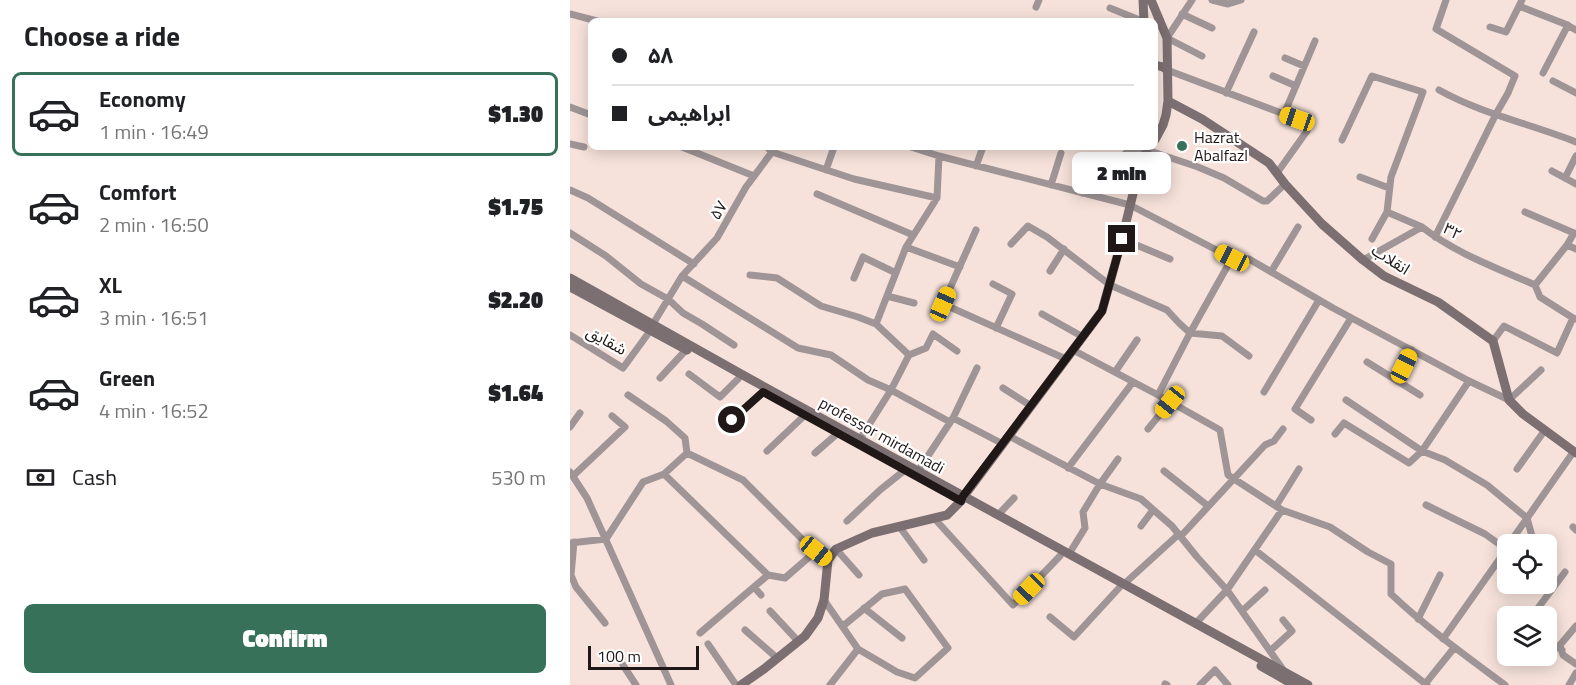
<!DOCTYPE html>
<html lang="en">
<head>
<meta charset="utf-8">
<style>
	body { margin:0; font-family:"Titillium Web","Noto Sans Arabic",sans-serif; background:#f6f6f6; color:#202124; height:100vh; display:flex; flex-direction:column; font-size:22px; white-space:nowrap }
	* { box-sizing:border-box; margin:0 }
	p { font-size:20px; color:#757577 }
	.icon { flex:none; width:33px; height:33px; fill:none; stroke:currentColor; stroke-width:2; stroke-linecap:round; stroke-linejoin:round }
	.map { position:relative; flex:1; overflow:hidden }
	.sheet { display:flex; flex-direction:column; background:#fff; width:570px }
	.sheet>* { flex:none }
	.guide { position:absolute; left:18px; top:18px; width:570px; height:132px; border-radius:9px; box-shadow:0 3px 15px #0003; display:grid; align-content:center; height:132px; padding:0 24px; background:#fff }
	.controls { position:absolute; left:927px; top:534px; display:grid; gap:12px }
	.controls a { display:grid; place-items:center; width:60px; height:60px; border-radius:9px; background:#fff; box-shadow:0 3px 15px #0003; font-size:30px }
	.scale { position:absolute; left:18px; bottom:15px; width:111px; box-sizing:border-box; padding-left:6px; border:3px solid #1f1816; border-top:0; font-size:16px; line-height:21px; white-space:nowrap; color:#1f1816; -webkit-text-stroke:4px #fff; paint-order:stroke }
	.end { position:absolute; width:27px; height:27px; margin:-14px; border:8px solid #1f1816; background:#fff; box-shadow:0 0 0 3px #fff }
	.from { border-radius:50% }
	.bubble { position:absolute; height:42px; border-radius:9px; background:#fff; box-shadow:0 3px 15px #0003; font-size:20px; font-weight:800; line-height:42px; text-align:center }
	.car { position:absolute; width:18px; height:36px; margin:-18px -9px; border-radius:8px; box-shadow:0 0 4px 2px #0007; background:linear-gradient(#f5c518 24%,#345 0 40%,#f5c518 0 76%,#345 0 86%,#f5c518 0) }
	.guide b { display:flex; align-items:center; gap:21px; height:57px; font-size:22px }
	.guide b+b { border-top:2px solid #e0e0e0 }
	.guide i { width:15px; height:15px; background:#202124 }
	ul { padding:0; list-style:none }
	li { display:flex; align-items:center; gap:18px; height:84px; margin:0 12px 9px; padding:0 12px; border:3px solid transparent; border-radius:9px }
	li div { flex:1 }
	li b { display:block; font-size:22px }
	li em { font-style:normal; font-weight:800 }
	li.selected { border-color:#37715a }
	li>.icon { width:54px; height:54px; stroke-width:1.5 }
	h2 { padding:0 24px; font-size:27px; line-height:72px }
	.pay { display:flex; align-items:center; gap:15px; height:66px; padding:0 24px; font-size:22px }
	.pay p { margin-inline-start:auto }
	.primary-button { display:flex; gap:12px; margin-top:auto; padding:12px 24px }
	.primary-button a { flex:1; height:69px; border-radius:9px; background:#37715a; color:#fff; font-size:24px; font-weight:800; line-height:69px; text-align:center }
	main { display:flex; flex:1; min-height:0 }
	.map>svg:first-child { display:block }
	.lines { fill:none; stroke-linecap:round; stroke-linejoin:round }
	.street { stroke:#9f9597; stroke-width:7 }
	.secondary { stroke:#7c6f71; stroke-width:9 }
	.route { stroke:#1f1816; stroke-width:8 }
	.poi-dot { fill:#37715a; stroke:#fff; stroke-width:2 }
	.labels { text-anchor:middle; dominant-baseline:central; stroke-width:4.5; stroke-linejoin:round; paint-order:stroke }
	.poi-label { font-size:16px; fill:#1f1816; stroke:#fff; text-anchor:start }
	.street-label { font-size:16px; fill:#1f1816; stroke:#fff }
</style>
</head>
<body>
<main>
<section class="sheet">
<h2>Choose a ride</h2>
<ul>
<li class="selected"><svg class="icon" aria-label="car" viewBox="0 0 24 24"><path d="M5 17H2v-5l4-1 3-4h7l3 4 3 1v5h-3M9 17h6M6 11h13"/><circle cx="7" cy="17" r="2"/><circle cx="17" cy="17" r="2"/></svg><div><b>Economy</b><p>1 min · 16:49</p></div><em>$1.30</em></li>
<li><svg class="icon" aria-label="car" viewBox="0 0 24 24"><path d="M5 17H2v-5l4-1 3-4h7l3 4 3 1v5h-3M9 17h6M6 11h13"/><circle cx="7" cy="17" r="2"/><circle cx="17" cy="17" r="2"/></svg><div><b>Comfort</b><p>2 min · 16:50</p></div><em>$1.75</em></li>
<li><svg class="icon" aria-label="car" viewBox="0 0 24 24"><path d="M5 17H2v-5l4-1 3-4h7l3 4 3 1v5h-3M9 17h6M6 11h13"/><circle cx="7" cy="17" r="2"/><circle cx="17" cy="17" r="2"/></svg><div><b>XL</b><p>3 min · 16:51</p></div><em>$2.20</em></li>
<li><svg class="icon" aria-label="car" viewBox="0 0 24 24"><path d="M5 17H2v-5l4-1 3-4h7l3 4 3 1v5h-3M9 17h6M6 11h13"/><circle cx="7" cy="17" r="2"/><circle cx="17" cy="17" r="2"/></svg><div><b>Green</b><p>4 min · 16:52</p></div><em>$1.64</em></li>
</ul>
<div class="pay"><svg class="icon" aria-label="cash" viewBox="0 0 24 24"><path d="M3 7h18v10H3z"/><circle cx="12" cy="12" r="2"/></svg>Cash<p>530 m</p></div>
<div class="primary-button"><a>Confirm</a></div>
</section>
<div class="map">
<svg width="1006" height="685" viewBox="0 0 1006 685">
	<rect width="100%" height="100%" fill="#f6e2da"/>
	<g class="lines">
		<path class="street" d="M 622,0 L 597,38 L 632,56
			M 642,0 L 658,4 L 671,0
			M 949,6 L 995,24 L 1006,30
			M 466,7 L 469,0
			M 540,8 L 572,21
			M 0,14 L 27,21
			M 612,14 L 642,28
			M 920,27 L 936,32 L 952,0
			M 715,58 L 734,66
			M 597,70 L 727,119 L 737,131 L 707,173
			M 973,73 L 998,25
			M 703,76 L 726,86
			M 983,81 L 1006,93
			M 869,90 C 912,114 961,124 1006,142
			M 656,93 L 684,32
			M 0,107 L 21,115
			M 714,114 L 745,41
			M 772,140 L 802,76 L 853,92 L 821,177 L 817,212 L 852,227
			M 0,144 L 14,147
			M 112,147 L 184,176
			M 197,147 L 202,152 L 284,179 L 367,198
			M 341,147 L 369,156 L 560,205 L 662,258 L 679,259 L 763,308 L 899,381 L 939,400 L 971,370
			M 406,166 L 413,147
			M 256,170 L 264,147
			M 982,171 L 1006,184
			M 790,177 L 819,188
			M 995,178 L 1006,156
			M 481,185 L 491,153
			M 0,190 L 18,198 L 124,264
			M 512,193 L 557,152 L 577,150 L 628,167 L 654,178 L 693,201 L 697,201 L 715,184
			M 247,194 L 343,235
			M 955,212 L 1004,233 L 997,245
			M 406,230 L 373,304 L 496,359
			M 0,233 L 36,256 L 71,284 L 98,299 L 113,313 L 132,324 L 164,345
			M 865,237 L 926,114 L 938,93 L 945,76 L 866,29 L 876,0
			M 552,239 L 600,259
			M 802,239 L 817,212
			M 441,244 L 458,226 L 477,237 L 540,285 L 597,310 L 609,323 L 620,333 L 652,336 L 679,356
			M 336,247 L 390,267
			M 793,260 L 852,227 C 885,253 927,268 965,285
			M 480,271 L 494,249
			M 701,272 L 728,227
			M 180,275 L 207,278 L 251,306 L 288,317 L 306,324 L 339,355 L 321,390 L 290,439
			M 112,276 L 228,348 L 261,355 L 298,380 L 321,390 L 380,422
			M 284,278 L 293,257 L 326,273
			M 423,284 L 442,294 L 426,328
			M 965,285 L 997,245 L 1006,249
			M 965,285 L 970,297 L 1003,318
			M 317,296 L 344,303
			M 472,314 L 513,337
			M 83,324 L 112,276 L 147,238 L 176,187 L 202,152
			M 306,324 L 336,247 L 367,198 L 369,156
			M 0,335 L 53,368 L 80,331
			M 923,341 L 934,326 L 987,353 L 1003,318 L 1006,319
			M 503,350 L 588,395 L 650,430 L 658,475 L 712,510 L 760,527 L 798,552 L 821,564 L 821,594 C 857,628 896,656 935,685
			M 339,355 L 356,348 L 363,334 L 387,351
			M 797,362 L 850,395
			M 545,372 L 567,340
			M 119,374 L 150,397 L 168,379
			M 90,378 L 116,350
			M 827,381 L 842,350
			M 433,388 L 461,406
			M 694,392 L 749,300
			M 58,395 L 96,421 L 115,438 L 117,453
			M 588,395 L 620,333 L 662,258
			M 776,400 L 852,451 L 899,381
			M 383,418 L 407,368
			M 162,420 L 193,392
			M 741,420 L 725,409 L 781,318
			M 0,427 L 10,413
			M 578,429 L 600,402
			M 765,434 L 774,423 L 839,463 L 852,451 L 875,460 L 917,485 L 957,518 L 963,540 L 972,544
			M 439,436 L 530,484 L 513,512 L 515,528 L 499,554
			M 197,451 L 235,415
			M 245,453 L 268,433
			M 548,459 L 530,484 L 571,499 L 602,526 L 627,557 L 657,590 L 714,671
			M 498,468 L 563,382
			M 947,469 L 975,430
			M 348,471 L 383,418 L 433,444
			M 594,471 L 638,506
			M 0,472 L 17,498 L 101,685
			M 3,476 L 55,427 L 42,416
			M 856,505 L 915,534 L 936,549
			M 706,506 L 729,469
			M 428,515 L 444,498
			M 364,518 L 443,605 L 490,556
			M 277,521 L 310,490 L 335,470
			M 329,526 L 354,560
			M 571,526 L 583,510
			M 1003,527 L 1006,530
			M 611,536 L 695,445 L 704,441 L 713,429
			M 4,542 L 1,575 L 6,587 L 35,623
			M 0,543 L 36,539 L 73,482 L 94,474
			M 939,544 L 1004,451
			M 266,549 L 289,575
			M 685,550 L 857,685
			M 198,575 L 215,578 L 246,551
			M 554,584 L 609,534
			M 184,587 L 191,595
			M 254,600 L 288,649 L 260,685
			M 294,608 L 332,638
			M 200,611 L 228,641
			M 672,611 L 695,590
			M 962,616 L 995,572
			M 480,617 L 504,637 L 549,588
			M 848,619 L 870,575
			M 626,623 L 657,590 L 712,510
			M 273,626 L 312,594 L 335,589 L 378,648 L 345,678 L 327,672 L 288,649
			M 1006,626 L 990,645 L 993,655 L 1006,664
			M 175,630 L 207,658
			M 130,633 L 198,575 L 94,474 L 117,453 L 173,480 L 232,539 L 258,560
			M 873,639 L 938,547
			M 976,640 L 992,650
			M 138,644 L 166,685
			M 700,651 L 722,631 L 713,620
			M 53,665 L 66,685
			M 595,684 L 597,685
			M 855,684 L 884,648
			M 630,685 L 645,670 L 658,685
			M 999,685 L 1006,673"/>
		<path class="secondary" d="M 573,0 L 574,21
			M 581,0 L 597,38 L 598,101 L 596,115 L 593,125 L 585,140
			M 585,65 L 593,67 L 597,70
			M 598,101 L 632,119 L 699,163 L 715,184 L 752,224 L 793,260 L 814,276 L 868,302 L 923,341 L 939,400 L 953,414 L 1006,453
			M 0,278 L 171,374 L 738,685
			M 0,287 L 117,350
			M 691,666 L 724,685
			M 171,685 L 194,669 L 235,636 L 248,618 L 254,600 L 258,560 L 266,549 L 302,533 L 377,515 L 391,501 L 394,496 L 532,311 L 552,239 L 569,169 L 578,147"/>
	</g>
	<g class="lines">
		<path class="route" d="M 162,420 L 193,392 L 391,501 L 393,496 L 532,311 L 552,239"/>
	</g>
	<circle class="poi-dot" cx="612" cy="146" r="6"/>
	<g class="labels">
		<g class="poi-label">
			<text x="624" y="137">Hazrat<tspan x="624" dy="18">Abalfazl</tspan></text>
		</g>
		<g class="street-label">
			<text transform="translate(148 210) rotate(-60)">۵۷</text>
			<text transform="translate(883 231) rotate(29)">۳۲</text>
			<text transform="translate(821 259) rotate(33)">انقلاب</text>
			<text transform="translate(37 340) rotate(29)">شقایق</text>
			<text transform="translate(312 435) rotate(29)">professor mirdamadi</text>
		</g>
	</g>
</svg>
<div class="controls">
<a><svg class="icon" aria-label="locate" viewBox="0 0 24 24"><circle cx="12" cy="12" r="6"/><path d="M12 2v4M12 18v4M2 12h4M18 12h4"/></svg></a>
<a><svg class="icon" aria-label="layers" viewBox="0 0 24 24"><path d="M12 4l9 5-9 5-9-5zM3 14l9 5 9-5"/></svg></a>
</div>
<div class="scale">100 m</div>
<i class="end from" style="left:162px;top:420px"></i>
<i class="end" style="left:552px;top:239px"></i>
<div class="bubble" style="left:502px;top:152px;width:99px">2 min</div>
<i class="car" style="left:727px;top:119px;rotate:289deg"></i>
<i class="car" style="left:662px;top:258px;rotate:297deg"></i>
<i class="car" style="left:373px;top:304px;rotate:24deg"></i>
<i class="car" style="left:834px;top:366px;rotate:26deg"></i>
<i class="car" style="left:600px;top:402px;rotate:219deg"></i>
<i class="car" style="left:246px;top:551px;rotate:129deg"></i>
<i class="car" style="left:459px;top:589px;rotate:224deg"></i>
<div class="guide">
<b><i class="from"></i>۵۸</b>
<b><i></i>ابراهیمی</b>
</div>
</div>
</main>
</body>
</html>
